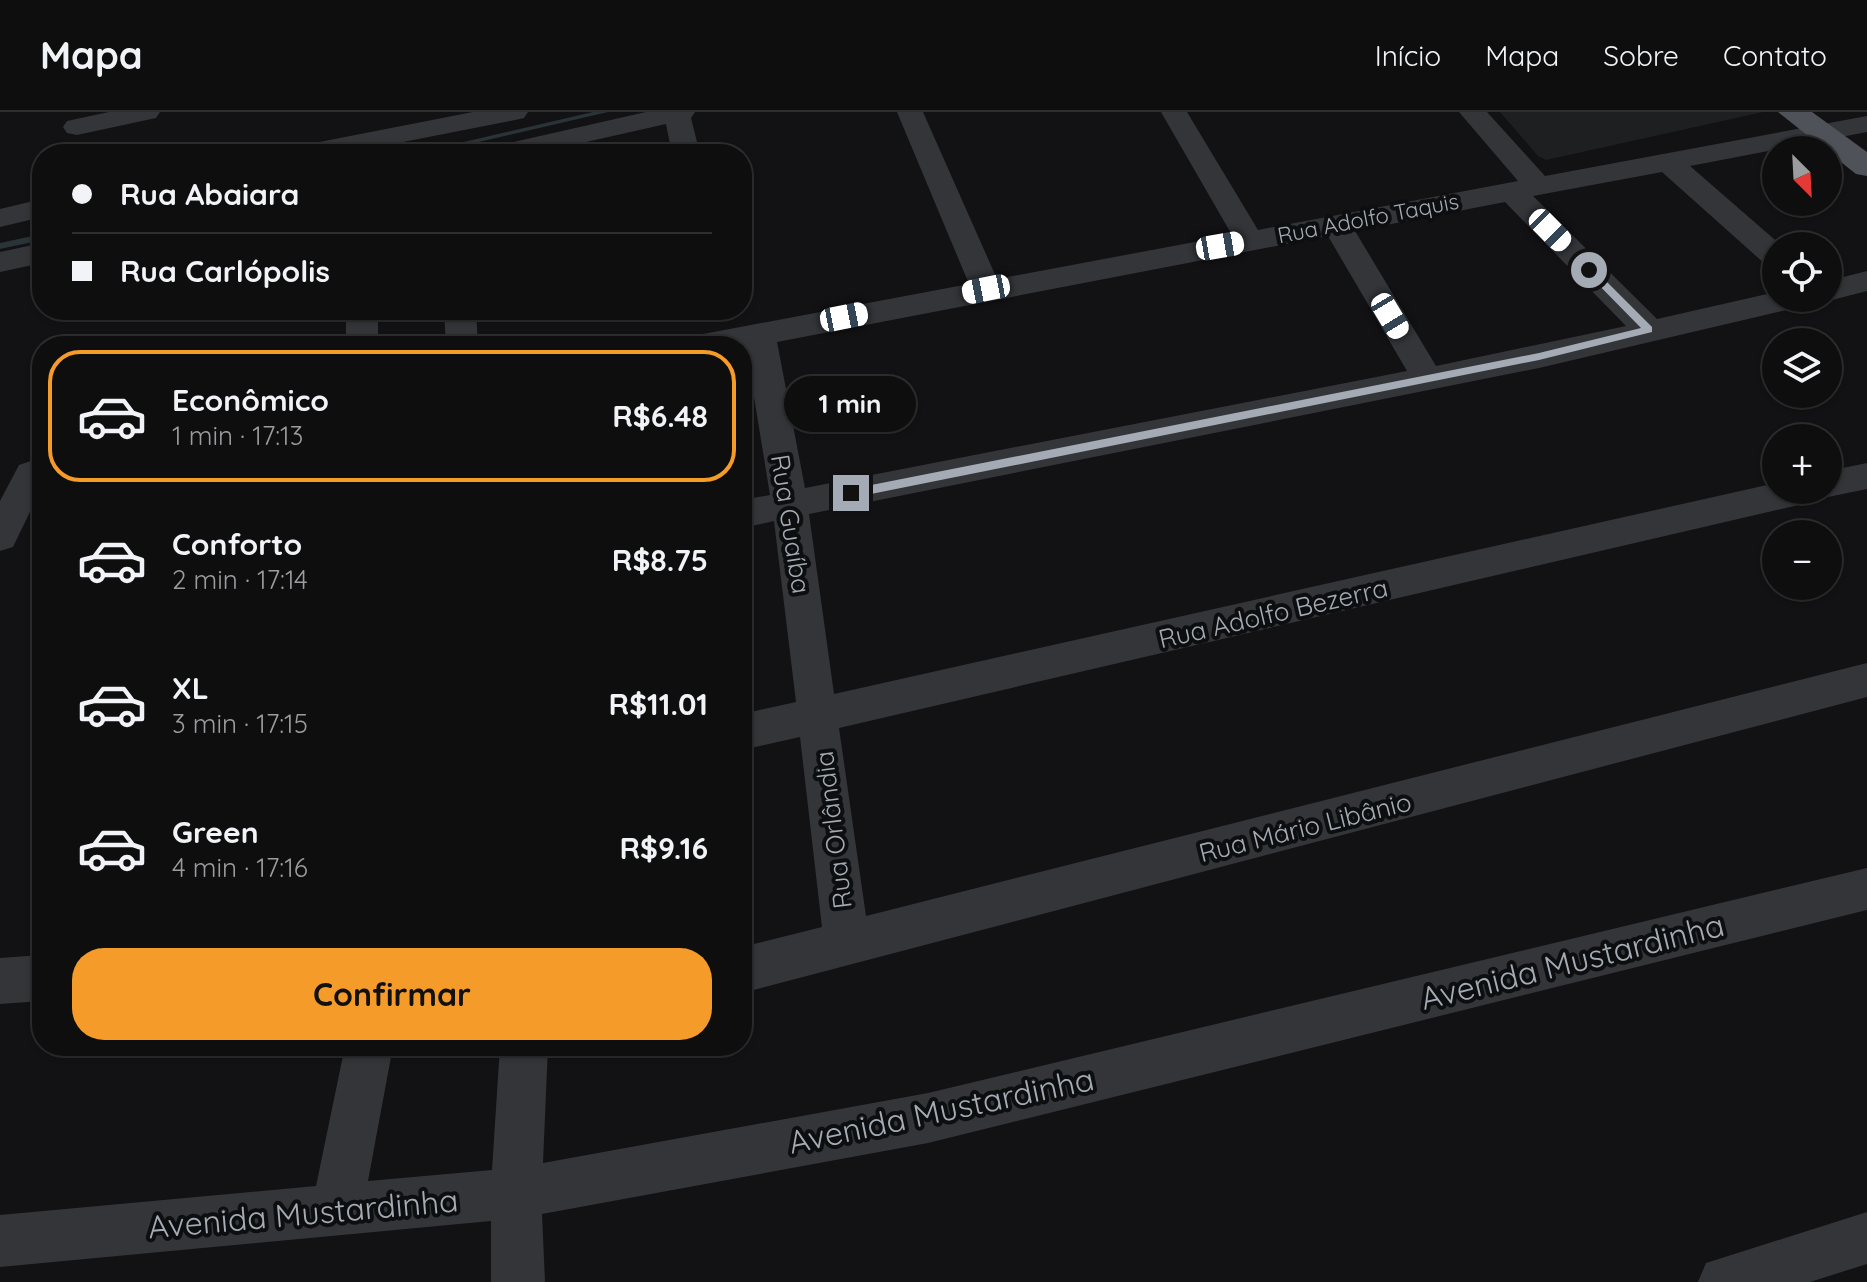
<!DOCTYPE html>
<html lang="pt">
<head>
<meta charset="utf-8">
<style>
	body { margin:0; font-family:Quicksand,sans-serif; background:#1c1c1d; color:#f1f3f6; height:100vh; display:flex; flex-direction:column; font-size:30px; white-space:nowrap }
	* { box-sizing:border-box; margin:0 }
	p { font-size:26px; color:#9b9c9e }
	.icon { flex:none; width:44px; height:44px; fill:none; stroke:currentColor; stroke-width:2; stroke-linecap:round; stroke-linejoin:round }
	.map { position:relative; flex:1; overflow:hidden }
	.drawer { position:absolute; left:32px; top:224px; width:720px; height:720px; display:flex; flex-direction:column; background:#0e0e0f; border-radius:32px; box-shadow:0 2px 6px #0004,0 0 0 2px #2e2e2f }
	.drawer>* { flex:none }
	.top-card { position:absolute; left:32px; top:32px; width:720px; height:176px; border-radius:32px; box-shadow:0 2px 6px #0004,0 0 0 2px #2e2e2f; display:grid; align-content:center; height:176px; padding:0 40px; background:#0e0e0f }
	.needle { width:52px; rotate:156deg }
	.tools { position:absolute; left:1762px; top:24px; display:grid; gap:16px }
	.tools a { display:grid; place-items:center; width:80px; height:80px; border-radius:50%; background:#0e0e0f; box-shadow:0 2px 6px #0004,0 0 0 2px #2e2e2f; font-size:40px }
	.end { position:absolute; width:36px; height:36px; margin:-18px; border:10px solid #a4abb5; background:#111; box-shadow:0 0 0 4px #111 }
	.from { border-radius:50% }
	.bubble { position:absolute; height:56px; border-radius:28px; background:#0e0e0f; box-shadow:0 2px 6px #0004,0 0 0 2px #2e2e2f; font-size:26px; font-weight:700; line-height:56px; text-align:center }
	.car { position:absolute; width:24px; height:48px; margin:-24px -12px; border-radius:10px; box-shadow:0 0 6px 2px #0007; background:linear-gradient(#fff 24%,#345 0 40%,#fff 0 76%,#345 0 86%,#fff 0) }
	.top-card b { display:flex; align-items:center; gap:28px; height:76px; font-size:30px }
	.top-card b+b { border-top:2px solid #2e2e2f }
	.top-card i { width:20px; height:20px; background:#f1f3f6 }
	ul { padding:14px 0 0; list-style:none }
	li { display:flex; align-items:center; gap:24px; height:132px; margin:0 16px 12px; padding:0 24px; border:4px solid transparent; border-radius:32px }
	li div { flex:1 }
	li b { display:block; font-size:30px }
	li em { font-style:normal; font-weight:700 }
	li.current { border-color:#f49b2a }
	li>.icon { width:72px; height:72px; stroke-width:1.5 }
	.primary-button { display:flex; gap:16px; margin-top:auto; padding:16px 40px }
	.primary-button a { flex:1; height:92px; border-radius:32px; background:#f49b2a; color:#111; font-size:32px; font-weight:700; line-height:92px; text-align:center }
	header { display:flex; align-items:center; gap:48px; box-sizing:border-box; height:112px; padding:0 40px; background:#0e0e0f; border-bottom:2px solid #2e2e2f }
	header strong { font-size:38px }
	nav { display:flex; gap:44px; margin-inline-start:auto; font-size:28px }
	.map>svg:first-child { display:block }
	.built { fill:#1e1f21 }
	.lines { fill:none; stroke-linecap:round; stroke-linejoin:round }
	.stream { fill:#293338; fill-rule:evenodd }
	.minor { fill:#333539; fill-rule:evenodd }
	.major { fill:#4f5258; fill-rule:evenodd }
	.route { fill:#a4abb5 }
	.labels { text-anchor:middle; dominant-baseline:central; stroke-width:8; stroke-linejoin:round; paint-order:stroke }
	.far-street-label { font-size:22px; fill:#a4abb5; stroke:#0d0e0f }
	.street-label { font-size:26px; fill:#a4abb5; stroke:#0d0e0f }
	.near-street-label { font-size:32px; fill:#a4abb5; stroke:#0d0e0f }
</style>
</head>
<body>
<header>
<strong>Mapa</strong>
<nav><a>Início</a><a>Mapa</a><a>Sobre</a><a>Contato</a></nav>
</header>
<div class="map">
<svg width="1867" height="1170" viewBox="0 0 1867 1170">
	<rect width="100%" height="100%" fill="#121214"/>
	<path class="built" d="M 1500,0 L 1763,0 L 1546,48 L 1538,44 Z"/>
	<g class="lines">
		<path class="stream" d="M 593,0 L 608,0 L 427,42 L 412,42 Z
			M 42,122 L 42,128 L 0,137 L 0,131 Z"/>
		<path class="minor" d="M 109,0 L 160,0 L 156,6 L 77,23 L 67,21 L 63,15 L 67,9 Z
			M 473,0 L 528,0 L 524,6 L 515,8 L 342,42 L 285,42 L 289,36 L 299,34 Z
			M 646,0 L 695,0 L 691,6 L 700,42 L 672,42 L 666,12 L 533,42 L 483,42 L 487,36 Z
			M 897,0 L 923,0 L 997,167 L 1232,123 L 1161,0 L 1187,0 L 1258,118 L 1518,69 L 1459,0 L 1487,0 L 1545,64 L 1867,4 L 1867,20 L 1690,54 L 1782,134 L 1776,134 L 1776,155 L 1765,152 L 1662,60 L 1533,84 L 1657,207 L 1776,180 L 1776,186 L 1812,186 L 1808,193 L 1539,256 L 809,402 L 834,582 L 1776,371 L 1776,378 L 1828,378 L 1828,359 L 1867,351 L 1867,377 L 1828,385 L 1818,382 L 1815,388 L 1803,392 L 839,616 L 866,804 L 1867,551 L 1867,585 L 742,881 L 742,835 L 822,815 L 800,625 L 742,638 L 742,602 L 796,590 L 774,409 L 742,416 L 742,388 L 770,383 L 746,236 L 682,234 L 687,226 L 698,223 L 969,172 ZM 1505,90 L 1626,214 L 1436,254 L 1355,119 ZM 1328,124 L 1407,259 L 805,376 L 777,230 Z
			M 42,87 L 42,105 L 0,115 L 0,97 Z
			M 42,131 L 42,151 L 0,160 L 0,140 Z
			M 1867,159 L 1867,179 L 1828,189 L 1817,186 L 1828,186 L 1828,169 Z
			M 346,198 L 378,198 L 378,234 L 346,234 Z
			M 444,198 L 476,198 L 478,234 L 446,234 Z
			M 31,349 L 42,352 L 42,375 L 13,435 L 0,439 L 0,389 L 19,353 Z
			M 1867,756 L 1867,798 L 928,1031 L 542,1102 L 545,1170 L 491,1170 L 491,1109 L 0,1155 L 0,1103 L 316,1074 L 345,934 L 393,934 L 368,1069 L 492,1058 L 500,934 L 548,934 L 543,1051 L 928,981 Z
			M 42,843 L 42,889 L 0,892 L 0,846 Z
			M 1867,1100 L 1867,1152 L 1810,1170 L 1698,1170 L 1706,1151 Z"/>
		<path class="major" d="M 1778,0 L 1812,0 L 1867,40 L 1867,64 L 1856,62 Z"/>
	</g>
	<path class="route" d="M 1586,156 L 1593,156 L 1652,215 L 1652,220 L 1539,248 L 851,386 L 845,381 L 851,377 L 1539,241 L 1641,216 L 1586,160 Z"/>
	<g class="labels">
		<g class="far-street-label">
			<text transform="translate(1368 106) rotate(-11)">Rua Adolfo Taquis</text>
		</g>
		<g class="street-label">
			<text transform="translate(791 412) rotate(81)">Rua Guaíba</text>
			<text transform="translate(1273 501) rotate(-13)">Rua Adolfo Bezerra</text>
			<text transform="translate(1305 715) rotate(-14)">Rua Mário Libânio</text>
			<text transform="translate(833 718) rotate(-97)">Rua Orlândia</text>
		</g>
		<g class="near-street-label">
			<text transform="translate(1572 849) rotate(-14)">Avenida Mustardinha</text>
			<text transform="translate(941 998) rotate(-12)">Avenida Mustardinha</text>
			<text transform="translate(303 1101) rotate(-5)">Avenida Mustardinha</text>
		</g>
	</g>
</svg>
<div class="tools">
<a><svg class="needle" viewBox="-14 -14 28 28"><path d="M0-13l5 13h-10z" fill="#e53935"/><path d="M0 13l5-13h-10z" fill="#9b9c9e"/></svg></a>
<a><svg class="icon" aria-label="locate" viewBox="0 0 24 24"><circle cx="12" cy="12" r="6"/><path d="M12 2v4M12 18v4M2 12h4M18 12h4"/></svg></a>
<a><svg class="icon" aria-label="layers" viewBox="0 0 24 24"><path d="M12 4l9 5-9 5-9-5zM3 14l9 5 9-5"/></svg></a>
<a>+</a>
<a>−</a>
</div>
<i class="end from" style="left:1589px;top:158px"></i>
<i class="end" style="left:851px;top:381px"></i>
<div class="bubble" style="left:784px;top:264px;width:132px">1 min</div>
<i class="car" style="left:1550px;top:118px;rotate:135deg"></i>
<i class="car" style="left:1220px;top:134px;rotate:80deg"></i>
<i class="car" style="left:986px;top:177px;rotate:259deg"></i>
<i class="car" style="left:1390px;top:204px;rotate:149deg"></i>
<i class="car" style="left:844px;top:205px;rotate:79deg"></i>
<div class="top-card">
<b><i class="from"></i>Rua Abaiara</b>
<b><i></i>Rua Carlópolis</b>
</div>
<section class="drawer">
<ul>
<li class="current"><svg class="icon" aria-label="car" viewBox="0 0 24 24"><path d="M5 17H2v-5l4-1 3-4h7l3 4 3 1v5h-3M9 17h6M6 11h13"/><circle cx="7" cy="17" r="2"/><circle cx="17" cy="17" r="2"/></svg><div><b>Econômico</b><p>1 min · 17:13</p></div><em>R$6.48</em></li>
<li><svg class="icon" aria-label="car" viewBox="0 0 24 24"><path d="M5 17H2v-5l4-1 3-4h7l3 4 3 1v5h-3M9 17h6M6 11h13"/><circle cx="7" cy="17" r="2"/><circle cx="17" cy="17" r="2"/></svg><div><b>Conforto</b><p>2 min · 17:14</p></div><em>R$8.75</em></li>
<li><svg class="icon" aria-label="car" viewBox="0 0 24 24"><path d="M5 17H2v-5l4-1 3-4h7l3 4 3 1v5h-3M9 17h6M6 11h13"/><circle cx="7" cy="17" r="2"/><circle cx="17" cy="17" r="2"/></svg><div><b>XL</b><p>3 min · 17:15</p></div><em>R$11.01</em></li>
<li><svg class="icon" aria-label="car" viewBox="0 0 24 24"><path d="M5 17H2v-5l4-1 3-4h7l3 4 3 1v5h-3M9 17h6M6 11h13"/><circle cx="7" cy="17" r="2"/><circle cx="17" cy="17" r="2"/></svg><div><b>Green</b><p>4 min · 17:16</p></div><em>R$9.16</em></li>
</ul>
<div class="primary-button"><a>Confirmar</a></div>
</section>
</div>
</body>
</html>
